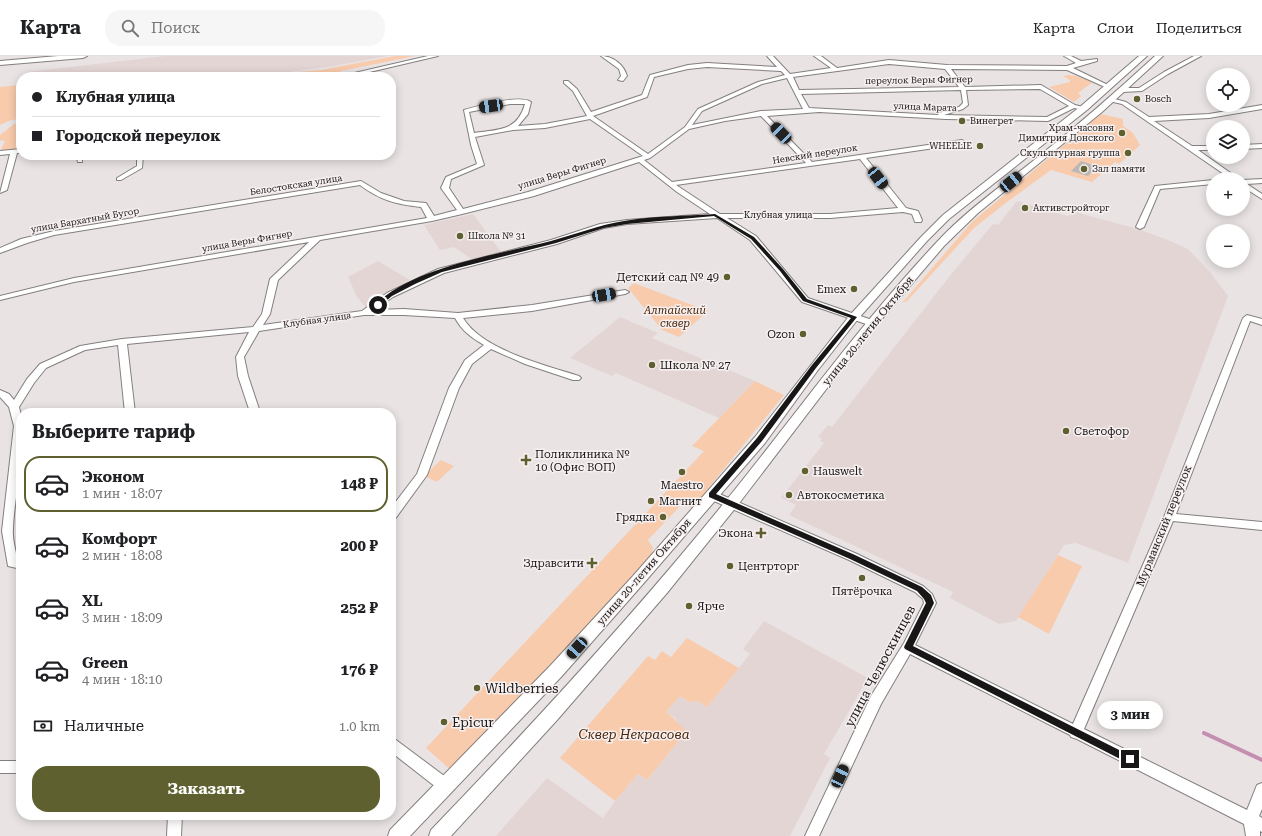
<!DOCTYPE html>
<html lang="ru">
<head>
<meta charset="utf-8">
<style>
	body { margin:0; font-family:"Roboto Serif",serif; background:#f6f6f6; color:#202124; height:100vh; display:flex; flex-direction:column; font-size:15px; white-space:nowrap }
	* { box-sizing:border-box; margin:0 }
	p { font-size:13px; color:#757577 }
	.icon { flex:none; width:22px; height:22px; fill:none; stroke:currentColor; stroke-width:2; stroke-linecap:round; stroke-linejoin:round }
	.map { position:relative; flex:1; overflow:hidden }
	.details { position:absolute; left:16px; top:352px; width:380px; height:412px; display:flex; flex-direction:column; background:#fff; border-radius:16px; box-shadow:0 2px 10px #0003 }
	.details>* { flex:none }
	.guide { position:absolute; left:16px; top:16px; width:380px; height:88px; border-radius:16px; box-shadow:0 2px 10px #0003; display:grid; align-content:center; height:88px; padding:0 16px; background:#fff }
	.buttons { position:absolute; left:1206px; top:12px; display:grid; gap:8px }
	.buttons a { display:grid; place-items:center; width:44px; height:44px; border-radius:50%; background:#fff; box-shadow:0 2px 10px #0003; font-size:20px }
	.end { position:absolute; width:18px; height:18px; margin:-9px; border:5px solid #181616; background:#fff; box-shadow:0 0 0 2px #fff }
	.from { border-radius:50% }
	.bubble { position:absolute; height:28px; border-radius:14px; background:#fff; box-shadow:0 2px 10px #0003; font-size:13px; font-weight:700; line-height:28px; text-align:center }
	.car { position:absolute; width:12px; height:24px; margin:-12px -6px; border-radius:5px; box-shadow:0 0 3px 1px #0007; background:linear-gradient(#222 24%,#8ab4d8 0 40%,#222 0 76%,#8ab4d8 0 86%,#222 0) }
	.guide b { display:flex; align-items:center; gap:14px; height:38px; font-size:15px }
	.guide b+b { border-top:1px solid #e0e0e0 }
	.guide i { width:10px; height:10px; background:#202124 }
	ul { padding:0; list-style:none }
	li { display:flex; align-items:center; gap:12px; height:56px; margin:0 8px 6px; padding:0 8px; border:2px solid transparent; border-radius:16px }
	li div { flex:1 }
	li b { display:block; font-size:15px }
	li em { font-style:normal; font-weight:700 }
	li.current { border-color:#5e612f }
	li>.icon { width:36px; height:36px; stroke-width:1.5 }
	h2 { padding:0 16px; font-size:18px; line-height:48px }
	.pay { display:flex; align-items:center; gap:10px; height:44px; padding:0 16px; font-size:15px }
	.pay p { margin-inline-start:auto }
	.button { display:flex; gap:8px; margin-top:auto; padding:8px 16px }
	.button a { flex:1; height:46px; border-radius:16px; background:#5e612f; color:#fff; font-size:16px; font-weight:700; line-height:46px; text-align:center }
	header { display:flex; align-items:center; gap:24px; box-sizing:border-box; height:56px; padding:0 20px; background:#fff; border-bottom:1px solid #e0e0e0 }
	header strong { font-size:19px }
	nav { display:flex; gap:22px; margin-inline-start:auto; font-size:14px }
	.search { width:280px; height:36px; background:#f6f6f6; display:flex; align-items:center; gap:10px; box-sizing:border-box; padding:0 14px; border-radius:16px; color:#757577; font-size:15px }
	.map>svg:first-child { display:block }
	.built { fill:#e4d5d5 }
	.green { fill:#f8cbad }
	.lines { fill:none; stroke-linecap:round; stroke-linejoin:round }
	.stream { stroke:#c48eb0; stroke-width:4 }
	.building { fill:#bcb7b5 }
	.minor-casing { stroke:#847f7f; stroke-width:2 }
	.major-casing { stroke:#847f7f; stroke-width:2 }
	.minor { fill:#fff; fill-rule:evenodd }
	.major { fill:#fff; fill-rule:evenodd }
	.route { fill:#181616 }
	.poi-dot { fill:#5e612f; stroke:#f7f0f0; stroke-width:1.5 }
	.labels { text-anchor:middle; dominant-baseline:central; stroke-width:3; stroke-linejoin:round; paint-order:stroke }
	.far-street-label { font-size:9px; fill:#181616; stroke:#f7f0f0 }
	.far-poi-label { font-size:9px; fill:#181616; stroke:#f7f0f0; text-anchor:start }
	.poi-label { font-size:11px; fill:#181616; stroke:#f7f0f0; text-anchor:start }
	.park-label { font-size:11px; font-style:italic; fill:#492609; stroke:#f7f0f0 }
	.street-label { font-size:11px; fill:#181616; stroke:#f7f0f0 }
	.near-street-label { font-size:13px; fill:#181616; stroke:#f7f0f0 }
	.near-poi-label { font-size:13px; fill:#181616; stroke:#f7f0f0; text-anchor:start }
	.near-park-label { font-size:13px; font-style:italic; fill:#492609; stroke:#f7f0f0 }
</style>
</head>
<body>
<header>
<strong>Карта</strong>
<div class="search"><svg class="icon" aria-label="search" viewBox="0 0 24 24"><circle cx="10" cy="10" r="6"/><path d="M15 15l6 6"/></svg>Поиск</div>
<nav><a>Карта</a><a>Слои</a><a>Поделиться</a></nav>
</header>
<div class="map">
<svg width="1262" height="780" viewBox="0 0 1262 780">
	<rect width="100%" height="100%" fill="#e9e3e3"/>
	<path class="built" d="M 165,0 L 388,0 L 334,10 L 250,21 L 26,21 L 27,16 Z
		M 1017,145 L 1068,160 L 1075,156 L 1141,174 L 1168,184 L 1188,193 L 1210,216 L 1228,240 L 1128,507 L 1076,487 L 1064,489 L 1016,565 L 999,568 L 950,542 L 953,536 L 789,459 L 796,449 L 781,442 L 824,387 L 820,385 L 822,382 L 818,381 L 828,369 L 832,371 L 949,221 L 993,168 L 998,169 Z
		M 473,158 L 501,196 L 473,204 L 454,191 L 440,194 L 424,169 Z
		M 378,205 L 410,224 L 373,243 L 378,247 L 366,252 L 357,241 L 348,221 Z
		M 620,261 L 658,277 L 652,282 L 755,325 L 719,362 L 616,317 L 612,320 L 570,302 Z
		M 764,565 L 868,622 L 824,698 L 830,702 L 790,780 L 496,780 L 547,722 L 603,762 L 615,745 L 638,718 L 647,724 L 687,675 L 679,670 L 675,662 L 666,656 L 680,640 L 689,646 L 698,645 L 707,651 L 750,598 L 743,593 Z"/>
	<path class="green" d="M 395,0 L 415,0 L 341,15 L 334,21 L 276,21 L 283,17 L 321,14 Z
		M 1068,19 L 1076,20 L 1093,26 L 1078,37 L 1081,40 L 1074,46 L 1049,31 L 1070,26 L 1070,24 L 1063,20 Z
		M 19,29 L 21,63 L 11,64 L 0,69 L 0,31 Z
		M 1101,58 L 1123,63 L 1123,70 L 1133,77 L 1140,89 L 1119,108 L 1115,106 L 1092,126 L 1051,114 L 1007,146 L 974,172 L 907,245 L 902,247 L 972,166 Z
		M 21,67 L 21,93 L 0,96 L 5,85 L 0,84 L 0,79 L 14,68 Z
		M 634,227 L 708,255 L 679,281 L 662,274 L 628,232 Z
		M 755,325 L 784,339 L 692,452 L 681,449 L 648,484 L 653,492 L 651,500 L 452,715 L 426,692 L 704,395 L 692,390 Z
		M 441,404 L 454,410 L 437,426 L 424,420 Z
		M 1058,499 L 1082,510 L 1049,578 L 1018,561 Z
		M 687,582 L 739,612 L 707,651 L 698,645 L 689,646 L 680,640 L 666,656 C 675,662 678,669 687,675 L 647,724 L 638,718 L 615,745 L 560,702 L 648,600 L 655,604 L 662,595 L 671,601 Z"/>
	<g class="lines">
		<path class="stream" d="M 1204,677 L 1262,704"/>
	</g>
	<path class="building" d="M 1081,105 L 1090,108 L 1098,110 L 1088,120 L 1071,115 Z"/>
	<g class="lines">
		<g class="minor-casing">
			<path id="minor" d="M 428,0 L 438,0 L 348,21 L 337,21 Z
				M 601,0 C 613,0 624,9 627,20 L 623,25 L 618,24 L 621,20 L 619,13 Z
				M 767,0 L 773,0 L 790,18 L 831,12 L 814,0 L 821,0 L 837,12 L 889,4 L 947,9 L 1067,10 L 1076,7 L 1064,0 L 1071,0 L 1081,5 L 1097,3 L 1097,5 L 1073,12 L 1110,30 L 1105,31 L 1067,14 L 951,13 L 965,31 L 1041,29 L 1075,49 L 1087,52 L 1084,54 L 1074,52 L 1048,65 L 946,63 L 819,56 L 767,60 L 812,106 L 962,84 L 965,86 L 962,88 L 866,102 L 906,152 L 918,155 L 922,164 L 921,166 L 915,166 L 912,158 L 903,156 L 830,162 L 727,162 L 756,180 L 808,242 L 875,265 L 876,267 L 875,269 L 869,269 L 802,246 L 750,184 L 717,162 L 627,168 L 604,172 L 557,188 L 444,217 L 393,241 L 374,254 L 404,253 L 458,257 L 532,249 L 625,234 L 629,236 L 625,238 L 532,255 L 463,262 C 482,294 545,309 579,320 L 581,322 L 579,324 L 573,324 L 525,308 L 491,293 L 472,308 L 459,332 L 427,419 L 395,463 L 391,464 L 391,452 L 417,418 L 449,332 L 465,304 L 484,289 C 472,282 462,275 455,262 L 404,259 L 364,259 L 259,275 L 244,301 L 248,320 L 259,353 L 258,357 L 248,357 L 249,353 L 238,320 L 236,301 L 249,276 L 127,288 L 135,357 L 125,357 L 118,289 L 85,294 L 46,312 L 34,327 L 19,351 C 29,387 14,436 13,473 C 12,483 16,494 17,504 L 21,505 L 21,513 L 8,510 L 2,475 L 14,370 L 9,351 L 0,341 L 0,334 L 9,338 L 14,344 L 27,323 L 40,308 L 80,290 L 122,283 L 253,271 L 262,258 L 270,223 L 309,186 L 74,226 L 0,244 L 0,240 L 74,222 L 427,162 L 421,151 C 395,148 380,144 360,129 L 54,179 L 27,187 L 0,197 L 0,192 L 21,183 L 54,175 L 361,125 L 381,137 L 404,145 L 426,147 L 434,160 L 457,154 L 441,132 L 446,121 L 477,108 L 471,89 L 464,54 C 478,50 520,38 531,46 L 528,58 L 518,70 L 545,68 L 587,60 L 573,35 L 564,27 L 564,25 L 568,25 L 577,33 L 591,56 L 642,39 L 650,19 L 688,9 L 707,7 L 777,11 ZM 889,8 L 945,13 L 959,31 L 799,34 L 793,21 ZM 707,11 L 781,15 L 785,19 L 758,26 L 698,53 L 685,71 L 648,98 L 593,60 L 647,41 L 654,21 L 688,13 ZM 787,22 L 803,53 L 761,55 L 692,69 L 702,55 L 762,28 ZM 1040,33 L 1069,50 L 1047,61 L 944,59 L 963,53 L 968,49 L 966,34 ZM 961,34 L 963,47 L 959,51 L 939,57 L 938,59 L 809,52 L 801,38 ZM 510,48 L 525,48 C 517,76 498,73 474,77 L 469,56 ZM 761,60 L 806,107 L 672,126 L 644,104 L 650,102 L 689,73 L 725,65 ZM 590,63 L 643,100 L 528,136 L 463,153 L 449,132 L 451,123 L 484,109 L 475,81 L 513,74 L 545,72 ZM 860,103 L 898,152 L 830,158 L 720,158 L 676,129 ZM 639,106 L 677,136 L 710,158 L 627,164 L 600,168 L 551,184 L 438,213 L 387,237 L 362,255 L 263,269 L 270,258 L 278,224 L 320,184 L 432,165 L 462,158 L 534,140 Z
				M 1194,0 L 1201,0 L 1168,18 L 1142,35 L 1122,36 L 1119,34 L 1122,32 L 1139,32 L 1164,16 Z
				M 1111,42 L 1126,46 L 1149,61 L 1209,58 L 1262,49 L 1262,53 L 1209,62 L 1154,65 L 1192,90 L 1213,90 L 1213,94 L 1198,94 L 1239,123 L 1231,123 L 1122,48 L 1109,45 L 1109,43 Z
				M 1262,88 L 1262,92 L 1243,93 L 1243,89 Z
				M 21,93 L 21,97 L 17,97 L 7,134 L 0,137 L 10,98 L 0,99 L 0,95 Z
				M 76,99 L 82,99 L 82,106 L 78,106 Z
				M 137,99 L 143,99 L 142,112 L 121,124 L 117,124 L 117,122 L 137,110 Z
				M 1262,123 L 1262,127 L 1247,128 L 1262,138 L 1262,143 L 1243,131 L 1243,124 Z
				M 1213,124 L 1213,128 L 1160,133 L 1144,171 L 1140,173 L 1136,171 L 1155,130 Z
				M 1247,259 L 1262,263 L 1262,269 L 1250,265 L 1176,458 L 1262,466 L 1262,474 L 1173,465 L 1084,673 L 1247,754 L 1257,729 L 1262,727 L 1262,753 L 1259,760 L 1262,762 L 1262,776 L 1260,775 L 1260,780 L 1246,780 L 1244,768 L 1077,683 L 1071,681 L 1070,679 L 910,598 L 881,648 L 819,780 L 805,780 L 871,640 L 904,587 L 924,547 L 923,543 L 915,536 L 849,504 L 707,442 L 706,439 L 707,436 L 715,436 L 857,498 L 923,530 L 932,538 L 936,547 L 915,589 L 1073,668 L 1164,461 L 1243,262 Z
				M 391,682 L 396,684 L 451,725 L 453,730 L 451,735 L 446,737 L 441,735 L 391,696 Z
				M 0,705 L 21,705 L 21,717 L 0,717 Z
				M 168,759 L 182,759 L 181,780 L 167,780 Z"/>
		</g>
		<g class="major-casing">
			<path id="major" d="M 58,0 L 87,0 L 83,2 L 0,9 L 0,5 Z
				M 1139,0 L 1147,0 L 1087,54 L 949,163 L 927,185 L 858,263 L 818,314 L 765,387 L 643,528 L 562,620 L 410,780 L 388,780 L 390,774 L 550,610 L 633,520 L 755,381 L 850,259 L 921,181 L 943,159 L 1081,50 Z
				M 1155,0 L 1163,0 L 1102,56 L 978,157 L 944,190 L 863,285 L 737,450 L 667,537 L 558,663 L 451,780 L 429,780 L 431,774 C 531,670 629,564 720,452 C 792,364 858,270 936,187 C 966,154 1003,129 1038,101 C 1078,69 1117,35 1155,0 Z"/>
		</g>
		<use href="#minor" class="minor"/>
		<use href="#major" class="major"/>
	</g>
	<path class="route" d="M 715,158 L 754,181 L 783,213 L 807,243 L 857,261 L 816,312 L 762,385 L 716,438 L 855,499 L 922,531 L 931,539 L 934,547 L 913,590 L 1133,701 L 1133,706 L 1126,706 L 905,593 L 904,591 L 926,547 L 924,543 L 917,535 L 850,503 L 709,441 L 709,437 L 757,382 L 812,309 L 851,262 L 803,245 L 780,215 L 751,183 L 714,160 L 627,168 L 604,172 L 556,187 L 442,216 L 415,228 L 392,240 L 380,250 L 375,249 C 412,211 500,198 551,185 C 576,178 599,169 624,165 C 654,160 685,160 715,158 Z"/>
	<g class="poi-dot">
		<circle cx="1137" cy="43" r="4"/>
		<circle cx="962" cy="65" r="4"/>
		<circle cx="1122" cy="77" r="4"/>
		<circle cx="980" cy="90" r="4"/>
		<circle cx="1128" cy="97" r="4"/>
		<circle cx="1084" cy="113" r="4"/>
		<circle cx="1025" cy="152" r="4"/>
		<circle cx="460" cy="180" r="4"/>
		<circle cx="727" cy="221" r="4"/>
		<circle cx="854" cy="233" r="4"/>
		<circle cx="803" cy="278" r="4"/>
		<circle cx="652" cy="309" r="4"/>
		<circle cx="1066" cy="375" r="4"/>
		<path d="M524 398h4v4h4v4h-4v4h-4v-4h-4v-4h4z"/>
		<circle cx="805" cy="415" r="4"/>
		<circle cx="682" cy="416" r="4"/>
		<circle cx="789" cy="439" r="4"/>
		<circle cx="651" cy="445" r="4"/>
		<circle cx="663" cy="461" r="4"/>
		<path d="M759 471h4v4h4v4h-4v4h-4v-4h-4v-4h4z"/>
		<path d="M590 501h4v4h4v4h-4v4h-4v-4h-4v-4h4z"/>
		<circle cx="730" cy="510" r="4"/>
		<circle cx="862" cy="522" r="4"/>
		<circle cx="689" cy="550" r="4"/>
		<circle cx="477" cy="632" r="4"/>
		<circle cx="444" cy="666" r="4"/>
	</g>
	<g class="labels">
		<g class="far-street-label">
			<text transform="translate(919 24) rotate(-1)">переулок Веры Фигнер</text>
			<text transform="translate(925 51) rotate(2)">улица Марата</text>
			<text transform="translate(815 98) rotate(-9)">Невский переулок</text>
			<text transform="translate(562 117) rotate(-17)">улица Веры Фигнер</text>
			<text transform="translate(296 129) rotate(-9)">Белостокская улица</text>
			<text x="778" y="159">Клубная улица</text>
			<text transform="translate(85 164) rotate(-10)">улица Бархатный Бугор</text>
			<text transform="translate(247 185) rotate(-10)">улица Веры Фигнер</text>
			<text transform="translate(317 264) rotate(-8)">Клубная улица</text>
		</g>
		<g class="far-poi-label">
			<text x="1145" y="43">Bosch</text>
			<text x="970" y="65">Винегрет</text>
			<text x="1114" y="72" text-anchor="end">Храм-часовня<tspan x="1114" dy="10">Димитрия Донского</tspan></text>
			<text x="972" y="90" text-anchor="end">WHEELIE</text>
			<text x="1120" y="97" text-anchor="end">Скульптурная группа</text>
			<text x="1092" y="113">Зал памяти</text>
			<text x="1033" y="152">Активстройторг</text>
			<text x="468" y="180">Школа № 31</text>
		</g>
		<g class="poi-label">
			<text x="719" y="221" text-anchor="end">Детский сад № 49</text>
			<text x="846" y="233" text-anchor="end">Emex</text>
			<text x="795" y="278" text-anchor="end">Ozon</text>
			<text x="660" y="309">Школа № 27</text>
			<text x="1074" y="375">Светофор</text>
			<text x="535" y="398">Поликлиника №<tspan x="535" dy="13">10 (Офис ВОП)</tspan></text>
			<text x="813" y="415">Hauswelt</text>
			<text x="682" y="429" text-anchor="middle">Maestro</text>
			<text x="797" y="439">Автокосметика</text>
			<text x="659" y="445">Магнит</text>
			<text x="655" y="461" text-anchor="end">Грядка</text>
			<text x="753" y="477" text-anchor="end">Экона</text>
			<text x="584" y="507" text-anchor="end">Здравсити</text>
			<text x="738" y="510">Центрторг</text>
			<text x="862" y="535" text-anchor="middle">Пятёрочка</text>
			<text x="697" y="550">Ярче</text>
		</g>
		<g class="park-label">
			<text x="675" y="254">Алтайский<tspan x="675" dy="13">сквер</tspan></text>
		</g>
		<g class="street-label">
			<text transform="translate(868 275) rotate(-51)">улица 20-летия Октября</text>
			<text transform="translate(1164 470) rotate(-68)">Мурманский переулок</text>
			<text transform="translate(644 516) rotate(-49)">улица 20-летия Октября</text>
		</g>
		<g class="near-street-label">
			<text transform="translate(880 610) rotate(-62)">улица Челюскинцев</text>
		</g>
		<g class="near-poi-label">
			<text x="485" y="632">Wildberries</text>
			<text x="452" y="666">Epicur</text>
		</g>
		<g class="near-park-label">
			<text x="634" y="678">Сквер Некрасова</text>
		</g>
	</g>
</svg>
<div class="buttons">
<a><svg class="icon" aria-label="locate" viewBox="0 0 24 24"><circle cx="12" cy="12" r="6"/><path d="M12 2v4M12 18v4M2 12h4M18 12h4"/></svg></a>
<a><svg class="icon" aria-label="layers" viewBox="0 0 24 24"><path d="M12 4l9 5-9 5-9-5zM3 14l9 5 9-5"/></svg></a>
<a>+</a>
<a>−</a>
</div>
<i class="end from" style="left:378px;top:249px"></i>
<i class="end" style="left:1130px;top:703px"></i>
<div class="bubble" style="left:1097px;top:645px;width:66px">3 мин</div>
<i class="car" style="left:491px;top:50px;rotate:262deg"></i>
<i class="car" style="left:781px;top:77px;rotate:316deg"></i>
<i class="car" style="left:878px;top:122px;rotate:142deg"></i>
<i class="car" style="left:1011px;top:126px;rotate:51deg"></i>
<i class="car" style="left:604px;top:239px;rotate:80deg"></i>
<i class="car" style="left:577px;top:592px;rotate:222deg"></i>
<i class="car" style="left:840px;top:720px;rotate:25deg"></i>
<div class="guide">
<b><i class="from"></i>Клубная улица</b>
<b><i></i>Городской переулок</b>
</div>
<section class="details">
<h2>Выберите тариф</h2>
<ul>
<li class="current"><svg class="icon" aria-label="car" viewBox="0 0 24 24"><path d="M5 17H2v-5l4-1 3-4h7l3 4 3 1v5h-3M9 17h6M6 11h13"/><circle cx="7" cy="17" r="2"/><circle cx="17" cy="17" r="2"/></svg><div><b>Эконом</b><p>1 мин · 18:07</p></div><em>148 ₽</em></li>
<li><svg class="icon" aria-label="car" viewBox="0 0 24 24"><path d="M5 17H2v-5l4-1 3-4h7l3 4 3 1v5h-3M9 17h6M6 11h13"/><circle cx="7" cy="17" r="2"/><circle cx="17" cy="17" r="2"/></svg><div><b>Комфорт</b><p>2 мин · 18:08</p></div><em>200 ₽</em></li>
<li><svg class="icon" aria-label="car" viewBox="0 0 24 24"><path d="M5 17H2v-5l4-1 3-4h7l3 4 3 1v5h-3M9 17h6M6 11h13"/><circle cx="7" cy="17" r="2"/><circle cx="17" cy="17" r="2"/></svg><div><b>XL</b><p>3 мин · 18:09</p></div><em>252 ₽</em></li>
<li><svg class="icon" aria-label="car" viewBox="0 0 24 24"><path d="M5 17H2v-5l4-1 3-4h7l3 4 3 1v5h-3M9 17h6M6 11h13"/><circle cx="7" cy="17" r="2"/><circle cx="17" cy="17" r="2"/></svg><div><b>Green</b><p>4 мин · 18:10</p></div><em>176 ₽</em></li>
</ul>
<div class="pay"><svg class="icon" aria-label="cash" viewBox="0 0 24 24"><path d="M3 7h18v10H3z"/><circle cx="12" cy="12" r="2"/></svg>Наличные<p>1.0 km</p></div>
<div class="button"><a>Заказать</a></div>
</section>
</div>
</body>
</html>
